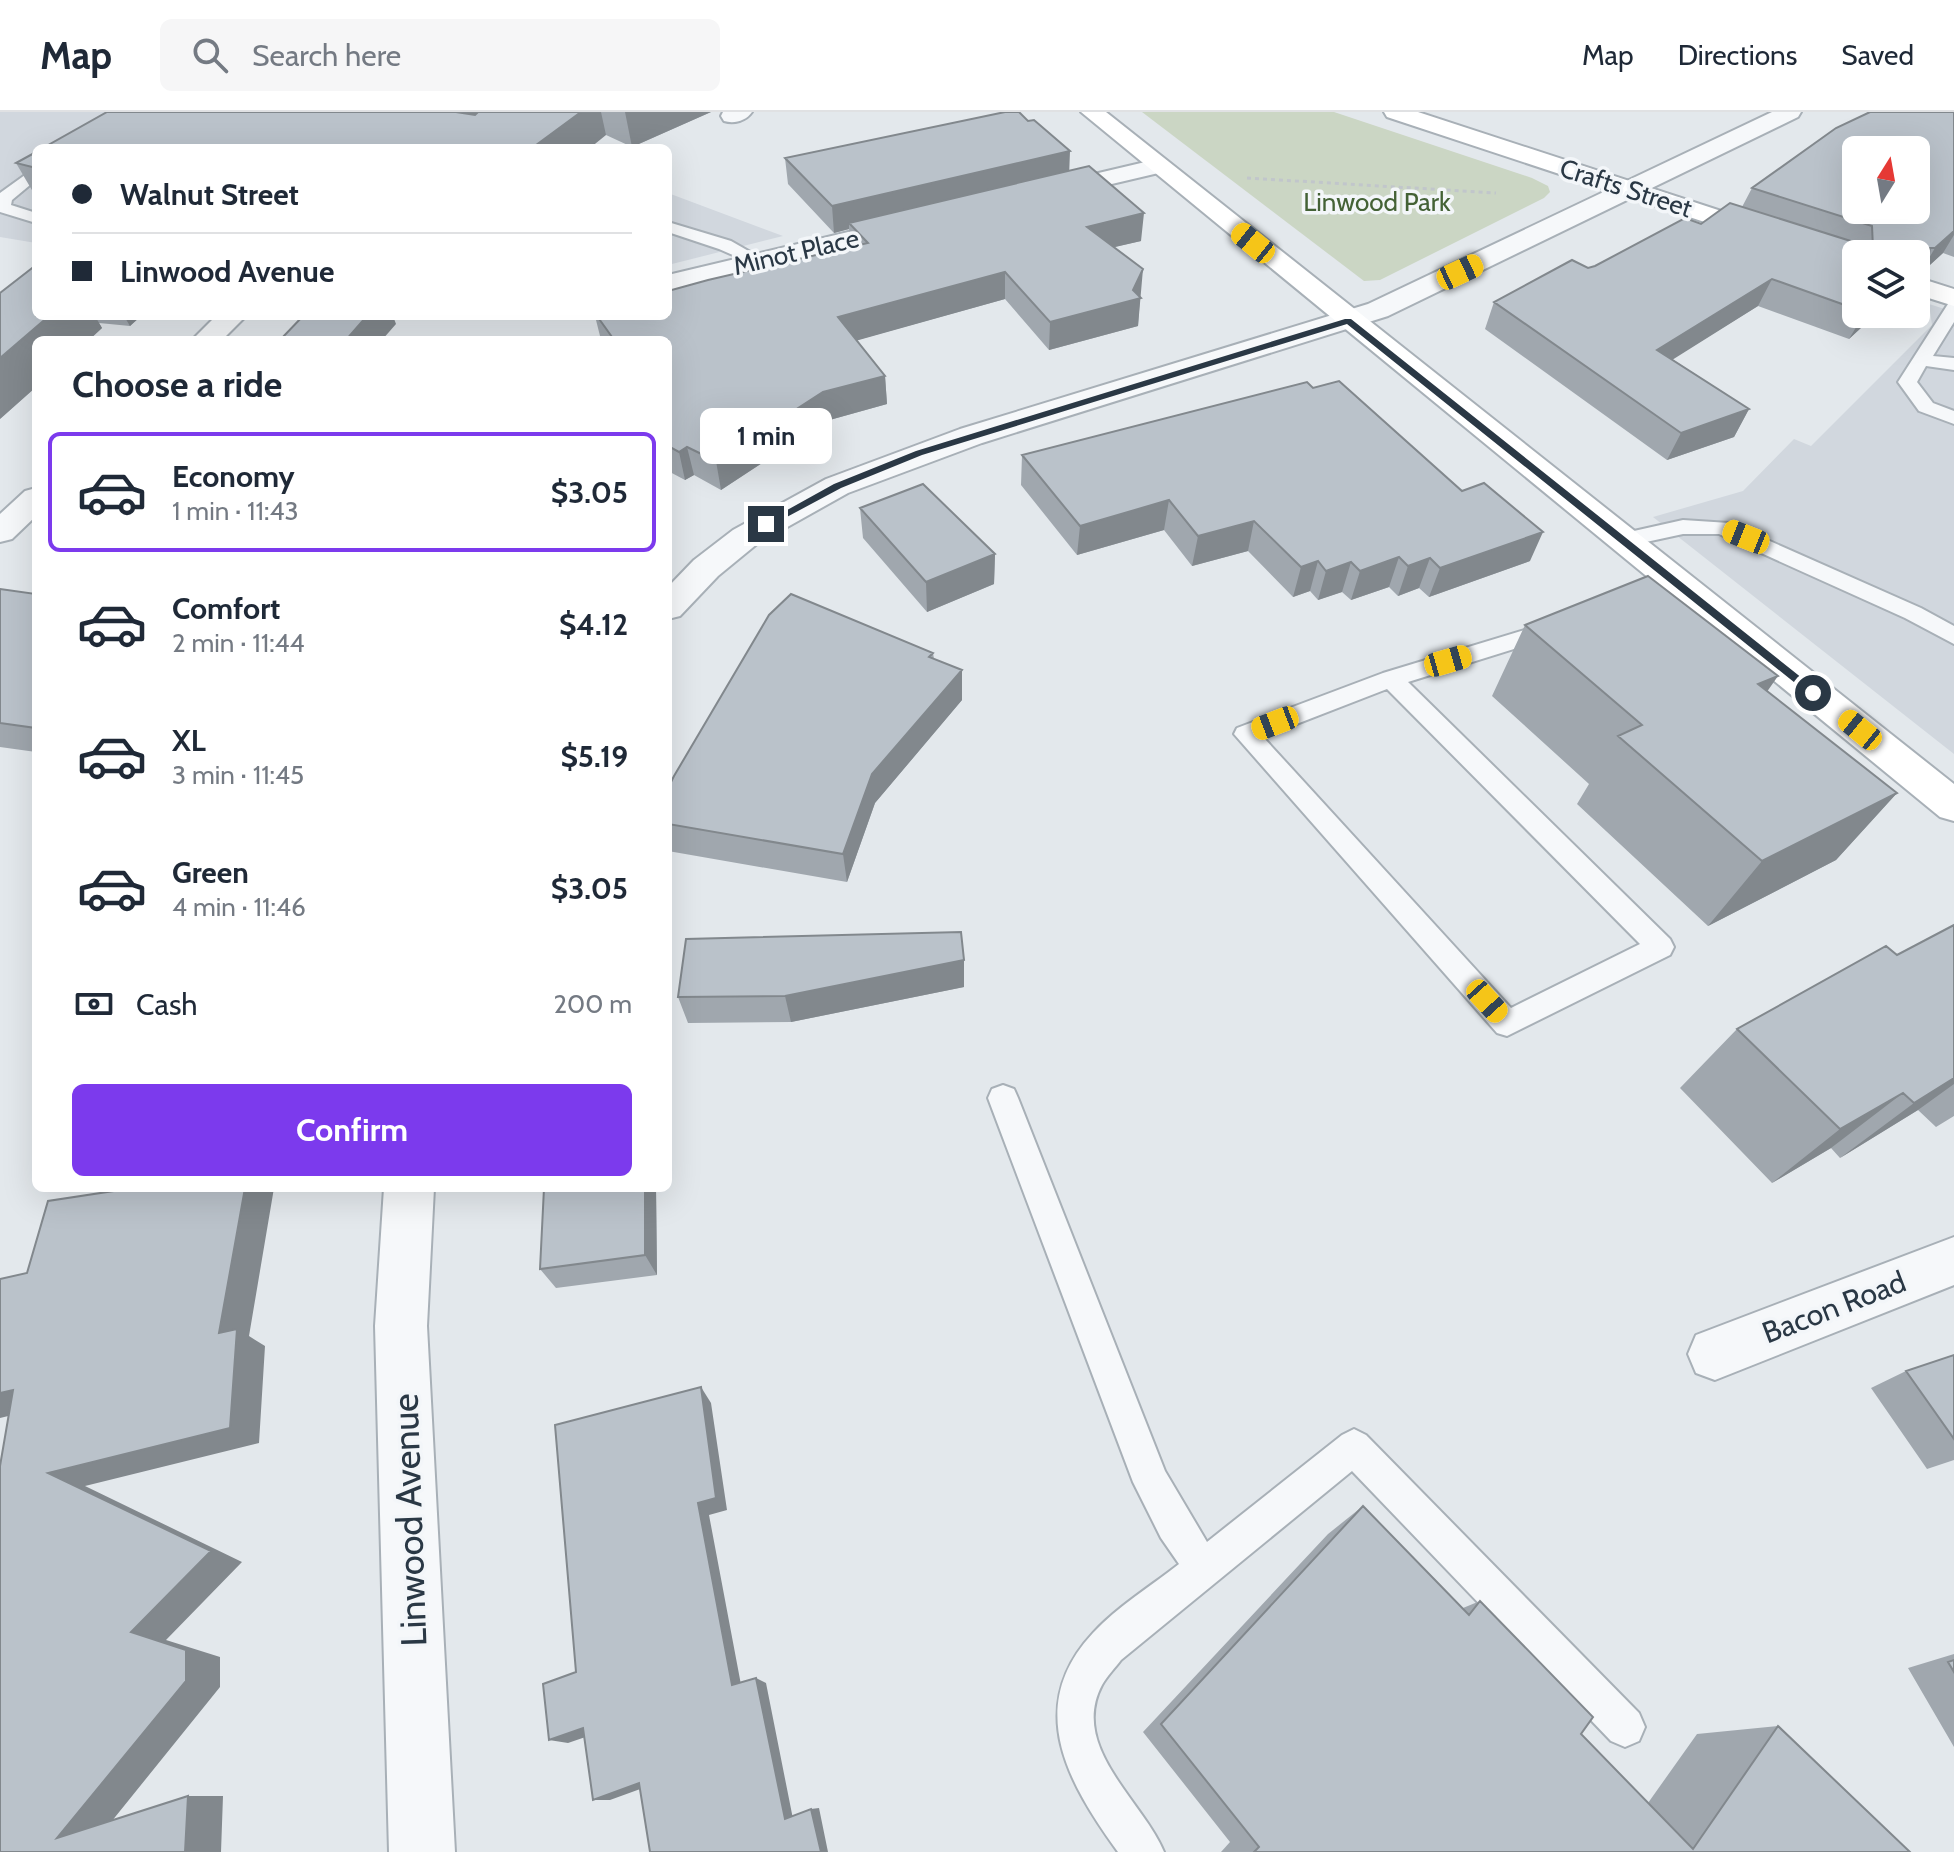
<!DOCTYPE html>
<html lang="en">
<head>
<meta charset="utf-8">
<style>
	body { margin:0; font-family:Cabin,sans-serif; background:#f6f6f7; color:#1f2937; height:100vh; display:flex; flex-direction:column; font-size:30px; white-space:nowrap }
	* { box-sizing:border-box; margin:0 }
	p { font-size:26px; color:#747a83 }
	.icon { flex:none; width:44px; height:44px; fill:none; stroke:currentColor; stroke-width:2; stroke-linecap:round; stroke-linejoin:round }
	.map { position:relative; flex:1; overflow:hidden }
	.details { position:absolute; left:32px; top:224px; width:640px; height:856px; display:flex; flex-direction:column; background:#fff; border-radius:12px; box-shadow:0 8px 32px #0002 }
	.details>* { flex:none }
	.guide { position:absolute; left:32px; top:32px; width:640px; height:176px; border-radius:12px; box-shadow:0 8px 32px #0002; display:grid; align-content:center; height:176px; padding:0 40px; background:#fff }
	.needle { width:52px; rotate:11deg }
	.buttons { position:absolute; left:1842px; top:24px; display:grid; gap:16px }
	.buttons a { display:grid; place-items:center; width:88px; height:88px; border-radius:12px; background:#fff; box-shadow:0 8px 32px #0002; font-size:40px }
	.end { position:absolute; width:36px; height:36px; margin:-18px; border:10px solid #2a3845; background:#fff; box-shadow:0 0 0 4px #fff }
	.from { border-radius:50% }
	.bubble { position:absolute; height:56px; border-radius:12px; background:#fff; box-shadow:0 8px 32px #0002; font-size:26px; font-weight:700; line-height:56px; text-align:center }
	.car { position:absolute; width:24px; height:48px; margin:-24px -12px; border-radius:10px; box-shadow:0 0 6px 2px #0007; background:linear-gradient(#f5c518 24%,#345 0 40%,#f5c518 0 76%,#345 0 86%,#f5c518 0) }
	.guide b { display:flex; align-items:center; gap:28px; height:76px; font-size:30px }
	.guide b+b { border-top:2px solid #e0e1e3 }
	.guide i { width:20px; height:20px; background:#1f2937 }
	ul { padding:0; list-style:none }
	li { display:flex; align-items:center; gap:24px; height:120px; margin:0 16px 12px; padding:0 24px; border:4px solid transparent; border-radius:12px }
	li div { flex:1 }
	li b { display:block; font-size:30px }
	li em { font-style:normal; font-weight:700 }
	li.on { border-color:#7c3aed }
	li>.icon { width:72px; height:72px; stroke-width:1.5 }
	h2 { padding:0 40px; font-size:36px; line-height:96px }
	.pay { display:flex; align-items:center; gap:20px; height:88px; padding:0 40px; font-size:30px }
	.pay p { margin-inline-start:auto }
	.cta { display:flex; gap:16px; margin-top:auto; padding:16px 40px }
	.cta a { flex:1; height:92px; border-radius:12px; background:#7c3aed; color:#fff; font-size:32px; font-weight:700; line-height:92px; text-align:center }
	header { display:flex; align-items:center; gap:48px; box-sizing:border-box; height:112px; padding:0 40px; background:#fff; border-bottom:2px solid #e0e1e3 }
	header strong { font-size:38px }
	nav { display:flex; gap:44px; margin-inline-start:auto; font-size:28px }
	.search { width:560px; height:72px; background:#f6f6f7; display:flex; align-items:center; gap:20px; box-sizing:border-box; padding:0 28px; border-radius:12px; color:#747a83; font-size:30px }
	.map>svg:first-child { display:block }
	.built { fill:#d1d7de }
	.green { fill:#cbd6c4 }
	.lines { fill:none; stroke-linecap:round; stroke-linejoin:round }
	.lane-casing { stroke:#a8b0b7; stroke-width:4 }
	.street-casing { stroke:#a8b0b7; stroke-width:4 }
	.secondary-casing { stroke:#a8b0b7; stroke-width:4 }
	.path { stroke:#c1c6cb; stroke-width:3; stroke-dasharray:4 4; stroke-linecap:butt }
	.lane { fill:#f6f8fa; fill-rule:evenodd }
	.street { fill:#f6f8fa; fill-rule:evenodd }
	.secondary { fill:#fff; fill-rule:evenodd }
	.wall { fill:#a0a7ae }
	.shaded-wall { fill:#82888d }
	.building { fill:#bac2ca; stroke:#82888d; stroke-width:2; fill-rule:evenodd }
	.route { fill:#2a3845 }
	.labels { text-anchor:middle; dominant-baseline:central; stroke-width:7; stroke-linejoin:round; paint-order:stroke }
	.far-street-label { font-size:26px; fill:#2a3845; stroke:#f3f6f9 }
	.far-park-label { font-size:26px; fill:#446236; stroke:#f3f6f9 }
	.street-label { font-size:30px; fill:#2a3845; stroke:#f3f6f9 }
	.near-street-label { font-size:36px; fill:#2a3845; stroke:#f3f6f9 }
</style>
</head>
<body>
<header>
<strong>Map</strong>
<div class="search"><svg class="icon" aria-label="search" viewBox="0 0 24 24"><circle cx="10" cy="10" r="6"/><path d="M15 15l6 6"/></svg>Search here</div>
<nav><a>Map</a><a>Directions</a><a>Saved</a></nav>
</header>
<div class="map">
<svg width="1954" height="1740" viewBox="0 0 1954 1740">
	<rect width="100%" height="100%" fill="#e3e8ec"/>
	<path class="built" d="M 0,0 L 526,0 L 548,36 L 36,36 L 36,131 L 0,125 Z
		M 668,81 L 783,124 L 668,153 Z
		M 1929,192 L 1954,200 L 1954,642 L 1653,405 L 1743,379 L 1794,327 L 1811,334 L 1932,213 Z"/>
	<path class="green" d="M 1142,0 L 1334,0 L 1532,66 L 1548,74 L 1550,80 L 1544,86 L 1380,168 L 1364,169 Z"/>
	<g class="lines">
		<g class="lane-casing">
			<path id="lane" d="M 36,55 L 36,68 L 12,88 L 11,93 L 36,101 L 36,111 L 0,100 L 0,81 Z
				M 668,110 L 731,129 L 766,149 L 758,154 L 719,137 L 668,120 Z
				M 1954,191 L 1954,210 L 1933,244 L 1954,246 L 1954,258 L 1926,254 L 1917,270 L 1933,291 L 1954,299 L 1954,312 L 1919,299 L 1898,270 L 1948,192 Z
				M 1683,408 L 1729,411 L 1921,496 L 1954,514 L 1954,532 L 1905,506 L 1719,422 L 1683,422 L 1623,435 L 1612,428 L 1616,423 Z
				M 1554,509 L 1562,512 L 1565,517 L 1562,522 L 1408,570 L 1670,827 L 1674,835 L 1670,843 L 1507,924 L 1497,921 L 1234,622 L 1237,616 L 1383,561 ZM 1387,577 L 1640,832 L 1511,896 L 1263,625 Z
				M 1003,973 L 1014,977 L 1018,986 L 1165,1359 L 1207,1430 L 1342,1323 L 1354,1317 L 1366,1323 L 1639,1601 L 1645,1615 L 1639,1629 L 1625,1635 L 1611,1629 L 1352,1359 L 1121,1548 C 1115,1556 1107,1564 1102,1573 C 1069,1635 1143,1689 1164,1740 L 1118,1740 C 1068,1671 1024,1595 1093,1521 C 1117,1495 1151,1474 1179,1452 L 1161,1426 L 1133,1370 L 988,986 L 992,977 Z"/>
		</g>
		<g class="street-casing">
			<path id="street" d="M 723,0 L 752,0 C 746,9 734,12 724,9 L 721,4 Z
				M 1772,0 L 1801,0 L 1798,5 L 1388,204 L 982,331 L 848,381 L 757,432 L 718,464 L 680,504 L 668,507 L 668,475 L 694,448 L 733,418 L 826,367 L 960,317 L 1368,192 Z
				M 1158,47 L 1167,49 L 1170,54 L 1167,59 L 1048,87 L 1039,85 L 1036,80 L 1039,75 Z
				M 907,106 L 916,109 L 920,114 L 916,119 L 668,179 L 668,163 Z
				M 216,204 L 246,204 L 222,228 L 192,228 Z
				M 36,376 L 36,404 L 12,427 L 0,430 L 0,402 L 25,379 Z
				M 384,1076 L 434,1076 L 427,1214 L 455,1740 L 389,1740 L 375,1214 Z
				M 1954,1125 L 1954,1173 L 1715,1268 L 1696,1261 L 1688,1242 L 1696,1223 Z"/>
		</g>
		<g class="secondary-casing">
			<path id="secondary" d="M 1081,0 L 1106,0 L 1954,672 L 1954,709 L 1940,705 Z
				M 1384,0 L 1418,0 L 1856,143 L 1856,160 L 1387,5 Z
				M 1916,165 L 1954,177 L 1954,194 L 1916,182 Z"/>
		</g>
		<path class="path" d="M 1247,66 L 1496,81"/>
		<use href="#lane" class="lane"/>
		<use href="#street" class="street"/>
		<use href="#secondary" class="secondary"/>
	</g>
	<path class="wall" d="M 107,0 L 711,0 L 632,35 L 606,23 Z
		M 1954,0 L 1954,145 L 1943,141 L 1919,163 L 1856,142 L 1856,202 L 1876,202 L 1849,227 L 1758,194 L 1672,247 L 1749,297 L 1734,325 L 1667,348 L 1485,217 L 1494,190 L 1595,154 L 1742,95 L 1752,76 Z
		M 36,40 L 36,85 L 16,51 Z
		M 785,46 L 1069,59 L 1141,129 L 1114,135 L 1140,185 L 1138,214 L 1049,238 L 1005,187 L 857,228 L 885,264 L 887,292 L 826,309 L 721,378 L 694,363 L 685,368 L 668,359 L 668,228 L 601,228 L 595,204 L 668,204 L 851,135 L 849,117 L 834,121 L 788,72 Z
		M 36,204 L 141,204 L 130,214 L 99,211 L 102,216 L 89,228 L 36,228 L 36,275 L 0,307 Z
		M 1313,276 L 1530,449 L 1429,485 L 1419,476 L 1398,484 L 1389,475 L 1351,488 L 1342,480 L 1318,488 L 1310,479 L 1293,485 L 1248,439 L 1192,454 L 1164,418 L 1077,443 L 1021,373 L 1022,343 Z
		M 860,396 L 995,442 L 994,472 L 927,500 L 863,426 Z
		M 0,477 L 36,482 L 36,640 L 0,635 Z
		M 1525,513 L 1767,579 L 1897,681 L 1836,748 L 1708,814 L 1577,692 L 1589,672 L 1492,584 Z
		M 933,541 L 934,547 L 962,588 L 875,691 L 847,770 L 668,739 L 668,676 Z
		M 1954,813 L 1954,1004 L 1936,1015 L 1918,998 L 1840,1046 L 1831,1036 L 1772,1071 L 1680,976 L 1737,917 L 1897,843 Z
		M 964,848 L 964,875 L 791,910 L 688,911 L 678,885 Z
		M 544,1076 L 656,1076 L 657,1163 L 556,1176 L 540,1157 Z
		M 1954,1243 L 1954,1348 L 1927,1357 L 1871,1276 L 1906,1259 Z
		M 1363,1394 L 1463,1496 L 1480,1489 L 1581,1622 L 1648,1691 L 1697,1622 L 1778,1614 L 1910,1740 L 1221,1740 L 1230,1730 L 1143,1620 L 1328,1422 Z
		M 1954,1542 L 1954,1635 L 1908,1556 Z"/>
	<path class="shaded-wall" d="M 456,0 L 498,0 L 467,36 Z
		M 581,0 L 601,0 L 606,23 L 590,36 L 532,36 Z
		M 625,0 L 711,0 L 632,35 Z
		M 1070,39 L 1069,65 L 849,111 L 849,117 L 834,121 L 832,94 Z
		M 1144,101 L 1141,129 L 1085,142 L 1087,115 Z
		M 1954,119 L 1954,123 L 1943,141 L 1919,163 L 1935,136 Z
		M 1929,142 L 1916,163 L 1916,154 Z
		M 1143,157 L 1138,214 L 1049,238 L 1050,210 L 1133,178 Z
		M 1005,160 L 1005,187 L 841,233 L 838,205 Z
		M 1772,167 L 1758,194 L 1645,265 L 1657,238 Z
		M 1864,202 L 1876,202 L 1849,227 Z
		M 49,204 L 95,204 L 102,216 L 89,228 L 36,228 L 36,275 L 0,307 L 0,246 Z
		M 124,204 L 141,204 L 130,214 Z
		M 367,204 L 393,204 L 396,212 L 382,228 L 346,228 Z
		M 885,264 L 887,292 L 826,309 L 721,378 L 716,349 L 823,280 Z
		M 1749,297 L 1734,325 L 1667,348 L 1681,321 Z
		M 687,335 L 694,363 L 685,368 L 679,340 Z
		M 1169,388 L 1164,418 L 1077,443 L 1080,414 Z
		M 1254,409 L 1248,439 L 1192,454 L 1198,424 Z
		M 1543,420 L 1530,449 L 1429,485 L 1440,456 Z
		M 995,442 L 994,472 L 927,500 L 926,470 Z
		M 1399,445 L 1389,475 L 1351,488 L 1360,459 Z
		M 1430,446 L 1419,476 L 1398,484 L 1408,454 Z
		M 1318,449 L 1310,479 L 1293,485 L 1301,455 Z
		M 1351,450 L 1342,480 L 1318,488 L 1326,459 Z
		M 962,558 L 962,588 L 875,691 L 847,770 L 843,742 L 872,662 Z
		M 1778,564 L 1729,634 L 1758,572 Z
		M 1897,681 L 1836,748 L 1708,814 L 1762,749 Z
		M 964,848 L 964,875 L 791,910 L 785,884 Z
		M 1954,966 L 1954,972 L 1918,998 L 1840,1046 L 1914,991 Z
		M 1903,981 L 1831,1036 L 1772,1071 L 1840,1017 Z
		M 245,1076 L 274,1076 L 249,1224 L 265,1234 L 259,1331 L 85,1374 L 242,1450 L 166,1528 L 220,1545 L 220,1575 L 99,1725 L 57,1726 L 131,1520 L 48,1361 L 219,1221 Z
		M 645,1076 L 656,1076 L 657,1163 L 645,1143 Z
		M 701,1275 L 711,1291 L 727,1398 L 709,1403 L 742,1578 L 732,1573 L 698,1391 Z
		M 13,1278 L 50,1294 L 0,1306 L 0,1281 Z
		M 756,1566 L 766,1571 L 793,1707 L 785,1707 Z
		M 583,1616 L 600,1620 L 568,1631 L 549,1628 Z
		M 639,1671 L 654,1672 L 610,1688 L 593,1688 Z
		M 188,1684 L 223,1684 L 221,1740 L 185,1740 Z
		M 819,1696 L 828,1740 L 821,1740 L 811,1697 Z"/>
	<path class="building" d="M 107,0 L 456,0 L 475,3 L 478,0 L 581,0 L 532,36 L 43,36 Z
		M 1005,0 L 1019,0 L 1028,9 L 1034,8 L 1070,39 L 832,94 L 785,46 Z
		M 1870,0 L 1954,0 L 1954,119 L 1935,136 L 1930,136 L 1929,142 L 1916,154 L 1916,142 L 1856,142 L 1856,197 L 1772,167 L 1657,238 L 1749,297 L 1681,321 L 1494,190 L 1572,148 L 1588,156 L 1595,154 L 1685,106 L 1701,112 L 1730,91 L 1873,136 L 1872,114 L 1752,76 L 1836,16 ZM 1856,38 L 1916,38 L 1916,98 L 1856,98 Z
		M 36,40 L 36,56 L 16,51 Z
		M 1089,54 L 1144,101 L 1087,115 L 1143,157 L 1133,178 L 1141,186 L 1050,210 L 1005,160 L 838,205 L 885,264 L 823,280 L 716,349 L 687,335 L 679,340 L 668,334 L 668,228 L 604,228 L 612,225 L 597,204 L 668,204 L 668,179 L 708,168 L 868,131 L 849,111 Z
		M 36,153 L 36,204 L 49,204 L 0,246 L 0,181 Z
		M 303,204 L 367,204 L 346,228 L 280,228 Z
		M 1339,269 L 1462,379 L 1484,371 L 1543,420 L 1440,456 L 1430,446 L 1408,454 L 1399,445 L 1360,459 L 1351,450 L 1326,459 L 1318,449 L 1301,455 L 1254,409 L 1198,424 L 1169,388 L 1080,414 L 1022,343 L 1307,270 L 1313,276 Z
		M 923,372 L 995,442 L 926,470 L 860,396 Z
		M 1648,464 L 1778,564 L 1758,572 L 1897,681 L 1762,749 L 1618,624 L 1642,613 L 1525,513 Z
		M 0,477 L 36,482 L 36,616 L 0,611 Z
		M 791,482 L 933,541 L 929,545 L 962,558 L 872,662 L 843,742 L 668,712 L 668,676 L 674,664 L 769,503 Z
		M 1954,813 L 1954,966 L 1914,991 L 1903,981 L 1840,1017 L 1737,917 L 1886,834 L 1897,843 Z
		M 961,820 L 964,848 L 785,884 L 678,885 L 686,827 Z
		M 121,1076 L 245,1076 L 219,1221 L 237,1217 L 230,1316 L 48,1361 L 211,1439 L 131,1520 L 186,1538 L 186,1569 L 57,1726 L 188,1684 L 185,1740 L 0,1740 L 0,1354 L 13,1278 L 0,1281 L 0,1167 L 27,1161 L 48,1089 L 120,1078 Z
		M 544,1076 L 645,1076 L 645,1143 L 540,1157 Z
		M 1954,1243 L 1954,1327 L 1906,1259 Z
		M 701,1275 L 716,1386 L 698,1391 L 732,1573 L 756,1566 L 785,1707 L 811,1697 L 821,1740 L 650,1740 L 639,1671 L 593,1688 L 583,1616 L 549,1628 L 543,1572 L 576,1560 L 555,1313 Z
		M 1363,1394 L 1469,1503 L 1480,1489 L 1593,1605 L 1581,1622 L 1693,1737 L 1778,1614 L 1910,1740 L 1254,1740 L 1259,1735 L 1161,1612 Z
		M 1954,1548 L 1954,1560 L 1948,1550 Z"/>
	<path class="route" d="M 1345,207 L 1351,207 L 1817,578 L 1817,583 L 1810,583 L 1347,212 L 922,343 L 841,376 L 770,414 L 762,412 L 834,372 L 916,339 Z"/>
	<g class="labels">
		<g class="far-street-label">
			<text transform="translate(1626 76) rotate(18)">Crafts Street</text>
			<text transform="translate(796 140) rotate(-13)">Minot Place</text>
		</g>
		<g class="far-park-label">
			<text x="1377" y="90">Linwood Park</text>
		</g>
		<g class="street-label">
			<text transform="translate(1834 1195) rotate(-21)">Bacon Road</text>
		</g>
		<g class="near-street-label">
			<text transform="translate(409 1408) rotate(-92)">Linwood Avenue</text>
		</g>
	</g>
</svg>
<div class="buttons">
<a><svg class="needle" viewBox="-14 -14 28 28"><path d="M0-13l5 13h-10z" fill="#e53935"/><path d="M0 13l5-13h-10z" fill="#747a83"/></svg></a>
<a><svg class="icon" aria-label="layers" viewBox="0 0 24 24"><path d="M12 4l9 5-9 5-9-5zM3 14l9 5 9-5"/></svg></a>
</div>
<i class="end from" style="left:1813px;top:581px"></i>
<i class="end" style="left:766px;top:412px"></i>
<div class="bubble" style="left:700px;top:296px;width:132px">1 min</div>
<i class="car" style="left:1253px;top:131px;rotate:309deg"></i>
<i class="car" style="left:1460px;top:160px;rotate:65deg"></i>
<i class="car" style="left:1746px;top:425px;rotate:292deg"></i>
<i class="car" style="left:1448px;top:549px;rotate:74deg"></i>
<i class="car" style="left:1275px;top:611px;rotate:249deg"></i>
<i class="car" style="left:1860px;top:618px;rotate:309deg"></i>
<i class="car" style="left:1487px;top:889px;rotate:138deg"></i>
<div class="guide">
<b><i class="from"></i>Walnut Street</b>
<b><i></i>Linwood Avenue</b>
</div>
<section class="details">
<h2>Choose a ride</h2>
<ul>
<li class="on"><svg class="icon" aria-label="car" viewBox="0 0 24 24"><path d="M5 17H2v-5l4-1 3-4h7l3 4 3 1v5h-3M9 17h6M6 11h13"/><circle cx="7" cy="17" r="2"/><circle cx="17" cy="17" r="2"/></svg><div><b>Economy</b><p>1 min · 11:43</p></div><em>$3.05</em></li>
<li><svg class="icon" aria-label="car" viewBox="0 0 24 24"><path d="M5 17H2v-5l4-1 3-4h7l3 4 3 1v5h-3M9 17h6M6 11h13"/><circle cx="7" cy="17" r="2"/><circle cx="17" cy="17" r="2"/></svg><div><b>Comfort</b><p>2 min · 11:44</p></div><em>$4.12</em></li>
<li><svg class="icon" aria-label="car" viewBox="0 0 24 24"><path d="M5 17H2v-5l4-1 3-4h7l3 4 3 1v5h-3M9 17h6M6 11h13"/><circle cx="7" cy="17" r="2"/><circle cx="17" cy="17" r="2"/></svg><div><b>XL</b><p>3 min · 11:45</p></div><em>$5.19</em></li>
<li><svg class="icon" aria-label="car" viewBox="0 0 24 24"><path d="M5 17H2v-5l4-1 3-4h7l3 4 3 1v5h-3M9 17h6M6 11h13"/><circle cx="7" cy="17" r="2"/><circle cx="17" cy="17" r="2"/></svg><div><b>Green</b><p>4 min · 11:46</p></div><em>$3.05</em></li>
</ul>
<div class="pay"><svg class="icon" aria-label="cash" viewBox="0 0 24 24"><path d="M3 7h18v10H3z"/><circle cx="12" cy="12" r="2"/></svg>Cash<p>200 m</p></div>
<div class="cta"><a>Confirm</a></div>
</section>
</div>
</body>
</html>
